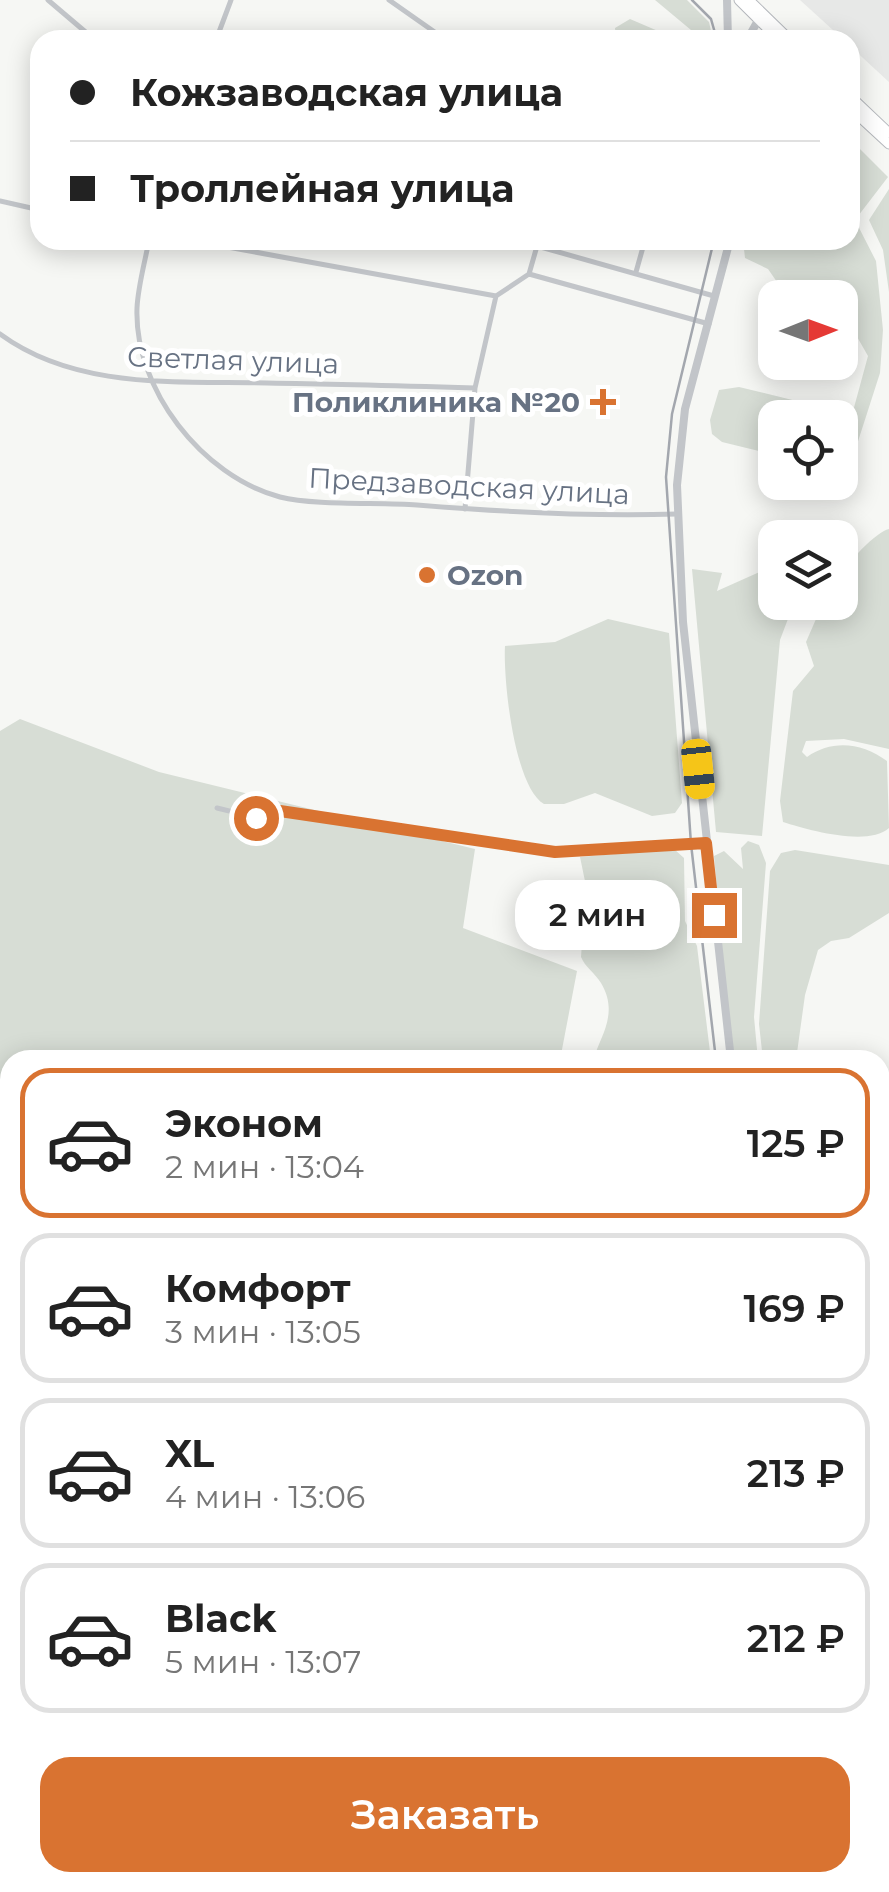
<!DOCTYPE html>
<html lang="ru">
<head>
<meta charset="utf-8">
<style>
	body { margin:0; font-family:Montserrat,sans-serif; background:#f6f6f6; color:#222; height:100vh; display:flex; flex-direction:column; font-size:38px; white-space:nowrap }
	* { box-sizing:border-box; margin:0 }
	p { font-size:32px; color:#767676 }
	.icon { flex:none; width:55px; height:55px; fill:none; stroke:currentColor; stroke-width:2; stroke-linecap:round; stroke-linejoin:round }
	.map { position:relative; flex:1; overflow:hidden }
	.side { position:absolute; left:0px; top:1050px; width:890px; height:842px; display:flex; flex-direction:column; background:#fff; border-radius:30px 30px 0 0; box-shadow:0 5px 25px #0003 }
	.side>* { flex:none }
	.banner { position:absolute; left:30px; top:30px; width:830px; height:220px; border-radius:30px; box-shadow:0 5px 25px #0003; display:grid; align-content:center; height:220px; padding:0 40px; background:#fff }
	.needle { width:65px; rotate:89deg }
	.controls { position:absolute; left:758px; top:280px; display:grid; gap:20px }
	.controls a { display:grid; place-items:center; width:100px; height:100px; border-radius:20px; background:#fff; box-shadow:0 5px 25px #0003; font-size:50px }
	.end { position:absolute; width:45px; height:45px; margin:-22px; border:12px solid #d97331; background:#fff; box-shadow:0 0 0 5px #fff }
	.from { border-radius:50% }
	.bubble { position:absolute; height:70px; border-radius:30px; background:#fff; box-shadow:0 5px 25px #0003; font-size:32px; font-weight:600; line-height:70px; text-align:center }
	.car { position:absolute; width:30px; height:60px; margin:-30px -15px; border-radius:12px; box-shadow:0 0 8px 2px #0007; background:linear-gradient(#f5c518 24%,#345 0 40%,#f5c518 0 76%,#345 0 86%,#f5c518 0) }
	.banner b { display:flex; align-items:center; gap:35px; height:95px; font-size:38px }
	.banner b+b { border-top:2px solid #e0e0e0 }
	.banner i { width:25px; height:25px; background:#222 }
	ul { padding:18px 0 0; list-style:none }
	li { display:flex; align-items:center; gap:30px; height:150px; margin:0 20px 15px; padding:0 20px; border:5px solid #e0e0e0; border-radius:30px }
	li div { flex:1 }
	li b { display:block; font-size:38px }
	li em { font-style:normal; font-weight:600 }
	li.selected { border-color:#d97331 }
	li>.icon { width:90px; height:90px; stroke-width:1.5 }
	.primary-button { display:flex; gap:20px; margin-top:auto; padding:20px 40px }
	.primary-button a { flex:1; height:115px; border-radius:30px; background:#d97331; color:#fff; font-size:40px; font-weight:600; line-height:115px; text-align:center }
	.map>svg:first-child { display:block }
	.built { fill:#e7e8e7 }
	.green { fill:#d7ddd5 }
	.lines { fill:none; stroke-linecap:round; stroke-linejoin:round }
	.primary-casing { stroke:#b5b8bd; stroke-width:11 }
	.minor { stroke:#c2c5c9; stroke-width:5 }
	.tertiary { stroke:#c2c5c9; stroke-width:8 }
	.primary { stroke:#fff; stroke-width:9 }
	.tram { stroke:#a3a7ae; stroke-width:2.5 }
	.route { stroke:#d97331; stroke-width:12 }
	.poi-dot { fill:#d97331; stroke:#fff; stroke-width:4 }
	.labels { text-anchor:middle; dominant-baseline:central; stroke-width:10; stroke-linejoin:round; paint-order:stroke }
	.street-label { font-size:28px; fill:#677283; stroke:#fff }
	.poi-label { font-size:28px; font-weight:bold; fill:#677283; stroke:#fff; text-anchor:end }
</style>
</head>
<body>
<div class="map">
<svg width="889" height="1892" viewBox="0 0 889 1892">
	<rect width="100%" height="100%" fill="#f6f7f4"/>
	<path class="built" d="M 800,0 L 889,0 L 889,82 L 850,46 L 850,40 L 844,40 Z"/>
	<path class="green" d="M 655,0 L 687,0 L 709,22 L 713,40 L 703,40 Z
		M 630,19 L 679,40 L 616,40 L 615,28 Z
		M 850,139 L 888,177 L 855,220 L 876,261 L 883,330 L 880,373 L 852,460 L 844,464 L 840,459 L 868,356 L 840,307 L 840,298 L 777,282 L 768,269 L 745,258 L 743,240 L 850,240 Z
		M 889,189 L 889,292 L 883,250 L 869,220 Z
		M 739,387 L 825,408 L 829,417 L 775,418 L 775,455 L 722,442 L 712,434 L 710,420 L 719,390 Z
		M 889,529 L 889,749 L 844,739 L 806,741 L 802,752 L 807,757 C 833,739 862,743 887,761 L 889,828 C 868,847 808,830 783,822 L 780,801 L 793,691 L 814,666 L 806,642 L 823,603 L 840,602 C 840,595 838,583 841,577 C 847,562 876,532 889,529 Z
		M 775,565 L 775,602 L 794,603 L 780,640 L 762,836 L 716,832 L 692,569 L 722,573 L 717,591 Z
		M 608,619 L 669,633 L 682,803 L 675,813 L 652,816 L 595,793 L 564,804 L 544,804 C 514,787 503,678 505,646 L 555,642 Z
		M 20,719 L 159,772 L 475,849 L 463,928 L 577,971 L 560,1060 L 10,1060 L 10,1563 L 0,1562 L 0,731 Z
		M 748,841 L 759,845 L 766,863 L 754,1017 L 758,1060 L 732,1060 L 714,856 L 724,851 L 743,869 L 741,848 Z
		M 674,849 L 684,858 L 685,921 L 697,946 L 711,1060 L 593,1060 C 601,1035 619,1013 601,983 C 595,973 585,967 581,957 L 586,886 L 580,857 Z
		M 795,850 L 889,865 L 889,913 L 849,938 L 831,941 L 818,950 L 805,995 L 796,1060 L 763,1060 L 759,1024 L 770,871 L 781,853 Z
		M 889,1500 L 889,1649 L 880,1651 L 880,1507 Z
		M 7,1574 L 10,1668 L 0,1672 L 0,1612 Z
		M 880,1731 L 889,1736 L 889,1883 L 880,1863 Z
		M 0,1815 L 10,1815 L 10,1882 L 163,1883 L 166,1892 L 0,1892 Z
		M 523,1883 L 523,1882 L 619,1883 L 614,1892 L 521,1892 Z
		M 784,1883 L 868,1883 L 872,1892 L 781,1892 Z"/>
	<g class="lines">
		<g class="primary-casing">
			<path id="primary" d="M 739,0 L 779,40
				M 749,0 L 790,40
				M 850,96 L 889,133
				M 850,108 L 889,144"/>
		</g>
		<path class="minor" d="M 48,0 L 95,40
			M 389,0 L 446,40
			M 216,40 L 231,0
			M 0,201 L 40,210
			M 149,240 C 145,262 138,286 137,308 C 134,389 202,476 280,497 C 315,506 379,502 417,505 C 503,512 590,517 677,514
			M 189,240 L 496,296
			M 537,246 L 714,296
			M 636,272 L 645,240
			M 529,274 L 709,324
			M 0,334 C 76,390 177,381 267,383 C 336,384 406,386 475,388
			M 465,509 L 475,388 L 496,296 L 529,274 L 537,246 L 533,240
			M 217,808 L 262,819 L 279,811 L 546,852 L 706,843
			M 0,1567 L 10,1565
			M 346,1892 L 347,1882
			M 734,1892 L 737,1882"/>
		<path class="tertiary" d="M 727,0 L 728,40
			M 747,40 L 760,17
			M 730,240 L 685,409 L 677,485 L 683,622 L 731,1060
			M 880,1870 L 889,1891"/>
		<use href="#primary" class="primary"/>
		<path class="tram" d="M 692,0 L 711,19 L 717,40
			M 714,240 L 672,414 L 666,477 L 691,844 L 716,1060
			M 763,1892 L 766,1882"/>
	</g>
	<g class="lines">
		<path class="route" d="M 256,818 L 280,811 L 555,852 L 706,843 L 714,915"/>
	</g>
	<g class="poi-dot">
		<path d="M598 387h10v10h10v10h-10v10h-10v-10h-10v-10h10z"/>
		<circle cx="427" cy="575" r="10"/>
	</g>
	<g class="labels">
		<g class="street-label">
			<text transform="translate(233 360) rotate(2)">Светлая улица</text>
			<text transform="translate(469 486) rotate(3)">Предзаводская улица</text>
		</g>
		<g class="poi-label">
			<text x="580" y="402">Поликлиника №20</text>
			<text x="447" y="575" text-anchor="start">Ozon</text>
		</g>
	</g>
</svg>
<div class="controls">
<a><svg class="needle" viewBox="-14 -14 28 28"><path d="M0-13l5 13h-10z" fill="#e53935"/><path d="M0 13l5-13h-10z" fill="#767676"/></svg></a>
<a><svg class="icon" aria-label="locate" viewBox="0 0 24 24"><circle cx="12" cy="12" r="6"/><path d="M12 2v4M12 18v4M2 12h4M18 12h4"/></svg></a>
<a><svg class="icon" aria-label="layers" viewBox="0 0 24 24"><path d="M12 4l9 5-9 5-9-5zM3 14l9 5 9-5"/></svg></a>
</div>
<i class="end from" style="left:256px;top:818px"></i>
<i class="end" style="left:714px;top:915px"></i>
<div class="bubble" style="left:515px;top:880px;width:165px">2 мин</div>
<i class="car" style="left:698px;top:769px;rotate:174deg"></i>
<div class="banner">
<b><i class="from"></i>Кожзаводская улица</b>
<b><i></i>Троллейная улица</b>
</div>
<section class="side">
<ul>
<li class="selected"><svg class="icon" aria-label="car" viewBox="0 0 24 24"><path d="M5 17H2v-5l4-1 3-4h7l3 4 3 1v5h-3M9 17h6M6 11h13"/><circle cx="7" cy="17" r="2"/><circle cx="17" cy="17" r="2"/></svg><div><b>Эконом</b><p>2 мин · 13:04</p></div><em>125 ₽</em></li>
<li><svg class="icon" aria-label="car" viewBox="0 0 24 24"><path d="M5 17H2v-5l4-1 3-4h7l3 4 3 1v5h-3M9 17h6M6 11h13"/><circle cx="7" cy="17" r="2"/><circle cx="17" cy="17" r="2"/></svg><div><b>Комфорт</b><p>3 мин · 13:05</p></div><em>169 ₽</em></li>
<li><svg class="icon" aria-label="car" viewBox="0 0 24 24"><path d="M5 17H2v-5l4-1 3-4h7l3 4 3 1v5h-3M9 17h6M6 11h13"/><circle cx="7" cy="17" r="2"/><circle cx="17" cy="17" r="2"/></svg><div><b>XL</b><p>4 мин · 13:06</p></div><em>213 ₽</em></li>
<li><svg class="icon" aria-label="car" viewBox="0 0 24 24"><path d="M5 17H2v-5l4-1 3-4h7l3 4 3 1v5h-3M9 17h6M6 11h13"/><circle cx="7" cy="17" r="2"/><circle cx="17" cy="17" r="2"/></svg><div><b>Black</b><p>5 мин · 13:07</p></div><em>212 ₽</em></li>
</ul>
<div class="primary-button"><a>Заказать</a></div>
</section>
</div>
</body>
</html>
